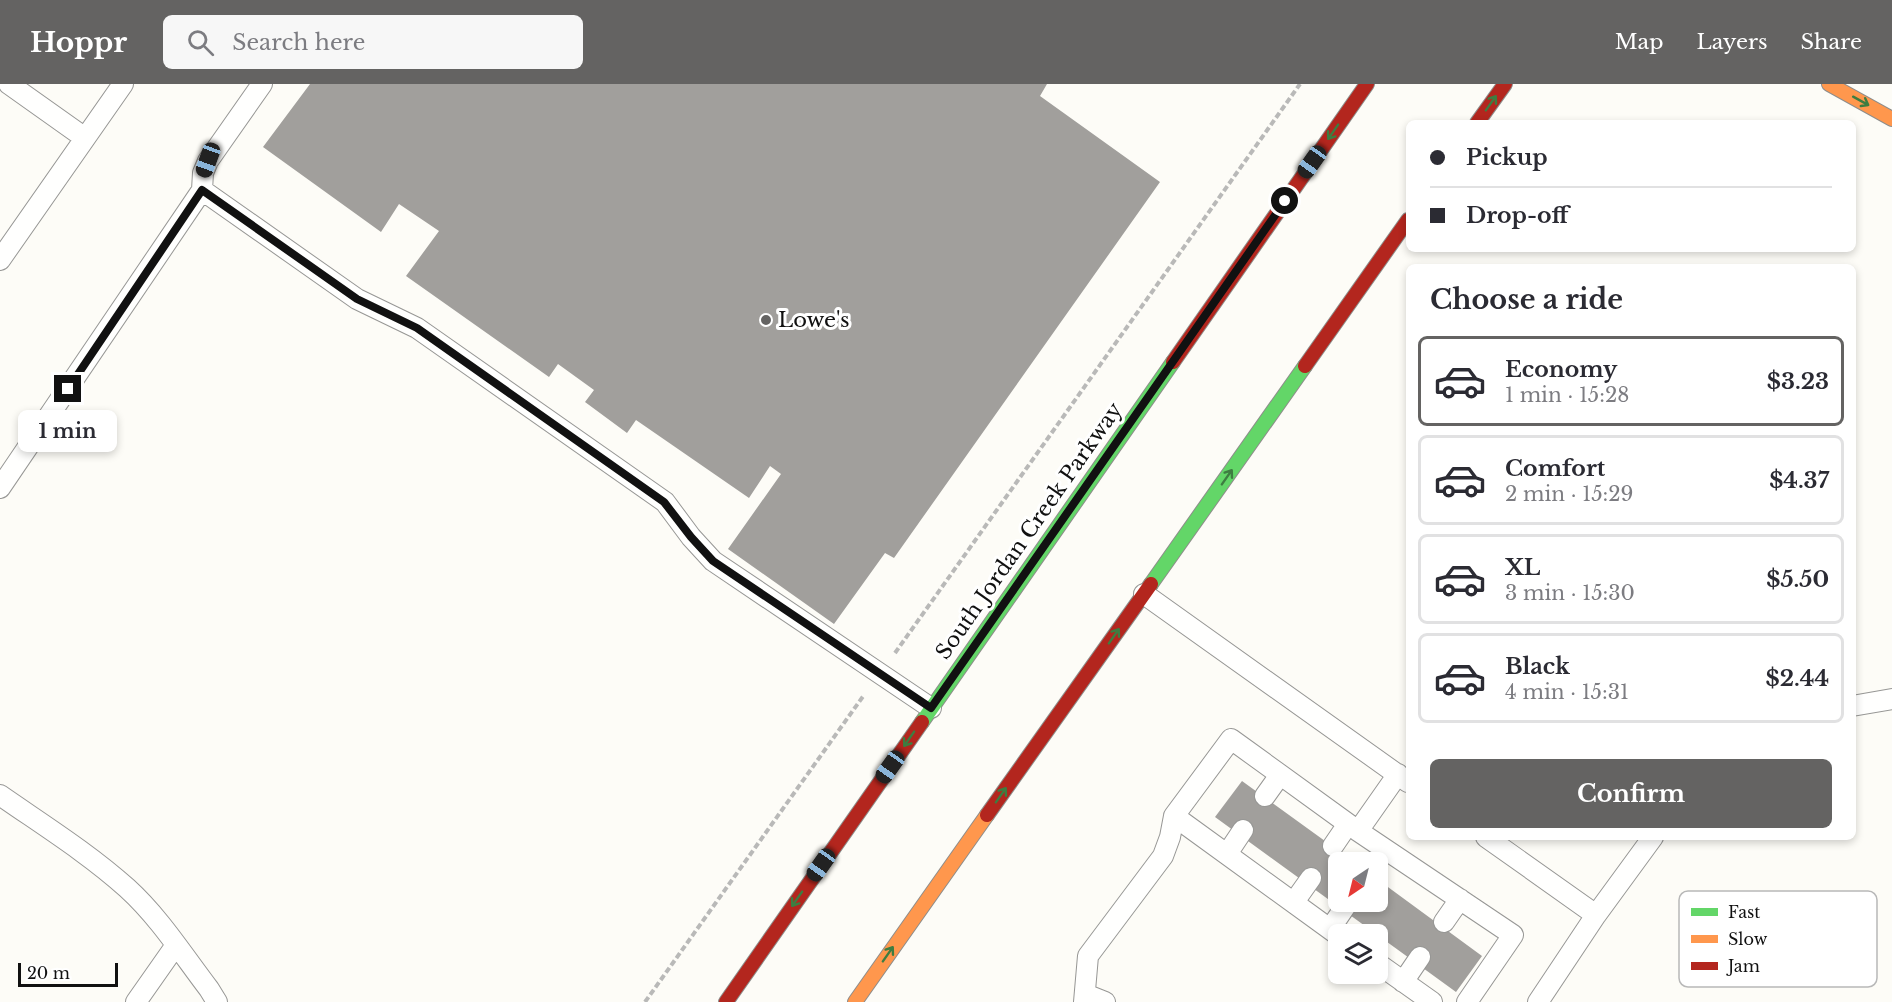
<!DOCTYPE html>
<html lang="en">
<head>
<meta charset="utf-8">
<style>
	body { margin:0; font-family:"Libre Baskerville",serif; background:#f7f7f7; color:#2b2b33; height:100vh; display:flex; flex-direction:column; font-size:22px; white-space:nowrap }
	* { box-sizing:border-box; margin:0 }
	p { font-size:20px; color:#7c7c81 }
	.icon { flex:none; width:33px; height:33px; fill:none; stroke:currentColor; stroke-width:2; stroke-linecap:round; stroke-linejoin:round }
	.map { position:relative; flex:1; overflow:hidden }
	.sheet { position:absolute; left:1406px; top:180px; width:450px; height:576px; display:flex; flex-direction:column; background:#fff; border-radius:9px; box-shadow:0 3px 9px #0003 }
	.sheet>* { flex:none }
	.hud { position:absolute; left:1406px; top:36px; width:450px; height:132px; border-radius:9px; box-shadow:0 3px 9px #0003; display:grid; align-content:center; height:132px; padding:0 24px; background:#fff }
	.needle { width:39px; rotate:215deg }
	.fabs { position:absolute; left:1328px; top:768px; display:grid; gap:12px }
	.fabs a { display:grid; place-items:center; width:60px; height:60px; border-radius:9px; background:#fff; box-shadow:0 3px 9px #0003; font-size:30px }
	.scale { position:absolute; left:18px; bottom:15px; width:100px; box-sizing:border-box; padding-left:6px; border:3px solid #111; border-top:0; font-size:16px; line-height:21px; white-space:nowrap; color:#111; -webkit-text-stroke:4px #fff; paint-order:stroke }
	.end { position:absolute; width:27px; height:27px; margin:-14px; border:8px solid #111; background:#fff; box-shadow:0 0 0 3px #fff }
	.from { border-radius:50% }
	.bubble { position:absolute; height:42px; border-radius:9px; background:#fff; box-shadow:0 3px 9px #0003; font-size:20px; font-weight:700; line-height:42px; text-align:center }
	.car { position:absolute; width:18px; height:36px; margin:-18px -9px; border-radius:8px; box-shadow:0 0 4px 2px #0007; background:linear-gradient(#222 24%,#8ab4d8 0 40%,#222 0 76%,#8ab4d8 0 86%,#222 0) }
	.hud b { display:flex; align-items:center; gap:21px; height:57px; font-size:22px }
	.hud b+b { border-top:2px solid #e1e1e2 }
	.hud i { width:15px; height:15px; background:#2b2b33 }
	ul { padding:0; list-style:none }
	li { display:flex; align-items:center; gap:18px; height:90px; margin:0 12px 9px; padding:0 12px; border:3px solid #e1e1e2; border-radius:9px }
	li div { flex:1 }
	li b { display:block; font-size:22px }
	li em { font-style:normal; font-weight:700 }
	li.current { border-color:#646362 }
	li>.icon { width:54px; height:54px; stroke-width:1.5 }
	h2 { padding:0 24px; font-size:27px; line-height:72px }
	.button { display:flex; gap:12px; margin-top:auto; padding:12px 24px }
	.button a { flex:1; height:69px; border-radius:9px; background:#646362; color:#fff; font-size:24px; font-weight:700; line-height:69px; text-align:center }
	header { display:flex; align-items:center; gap:36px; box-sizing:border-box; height:84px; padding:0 30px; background:#646362; color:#fff }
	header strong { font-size:28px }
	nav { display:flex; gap:33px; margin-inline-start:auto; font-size:21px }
	.search { width:420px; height:54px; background:#f7f7f7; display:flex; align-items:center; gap:15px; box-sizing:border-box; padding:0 21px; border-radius:9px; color:#7c7c81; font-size:22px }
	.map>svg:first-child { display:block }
	.building { fill:#a19f9c }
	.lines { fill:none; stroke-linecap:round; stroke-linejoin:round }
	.lane-casing { stroke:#979795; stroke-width:22 }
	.fast-casing { stroke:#8e8d8b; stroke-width:16 }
	.slow-casing { stroke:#8e8d8b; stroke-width:16 }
	.jam-casing { stroke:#8e8d8b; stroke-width:16 }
	.path { stroke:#b9b9b8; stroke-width:4; stroke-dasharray:6 3; stroke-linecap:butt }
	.lane { stroke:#fffffe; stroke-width:20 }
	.fast { stroke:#63d668; stroke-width:14 }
	.slow { stroke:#ff974d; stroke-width:14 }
	.jam { stroke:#b3261e; stroke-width:14 }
	.oneway { stroke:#3e7d41 }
	.route { stroke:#111; stroke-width:8 }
	.poi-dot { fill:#646362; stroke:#fff; stroke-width:2 }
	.labels { text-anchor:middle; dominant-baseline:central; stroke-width:6; stroke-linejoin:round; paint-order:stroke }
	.poi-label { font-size:21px; fill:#111; stroke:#fff; text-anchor:start }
	.street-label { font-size:21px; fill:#111; stroke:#fff }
	.key { fill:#fff; stroke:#b8b8b8; stroke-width:1.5 }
	.key-label { font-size:16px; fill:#111 }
</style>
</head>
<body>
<header>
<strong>Hoppr</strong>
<div class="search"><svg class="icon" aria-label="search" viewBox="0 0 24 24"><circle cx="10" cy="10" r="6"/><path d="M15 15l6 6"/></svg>Search here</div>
<nav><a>Map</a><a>Layers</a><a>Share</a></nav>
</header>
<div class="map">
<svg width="1892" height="918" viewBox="0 0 1892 918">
	<rect width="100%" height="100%" fill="#fdfcf7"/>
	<path class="building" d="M 310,0 L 1047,0 L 1040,12 L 1160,98 L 894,474 L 885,469 L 834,540 L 728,465 L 781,390 L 770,382 L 749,414 L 636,336 L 627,349 L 585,318 L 594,306 L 558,280 L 549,293 L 406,192 L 439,147 L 399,120 L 381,148 L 263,63 Z
		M 1242,697 L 1354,778 L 1338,778 L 1338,818 L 1377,818 L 1377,795 L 1482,872 L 1456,908 L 1215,733 Z"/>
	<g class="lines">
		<g class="lane-casing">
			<path id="lane" d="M 9,0 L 85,54
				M 202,106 L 357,215 L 417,244 L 665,418 L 691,453 L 713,477 L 931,624
				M 0,176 L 123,0
				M 0,404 L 202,106 L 203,89 L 208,77 L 262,0
				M 1144,510 L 1408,698
				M 1852,622 L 1892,615
				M 0,711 C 43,741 88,769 127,804 C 159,833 183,871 209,905 L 217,918
				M 1265,712 L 1280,691
				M 1174,732 L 1338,851
				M 1358,747 L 1398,690
				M 1486,753 L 1596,831
				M 1333,762 L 1348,740
				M 1227,770 L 1243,746
				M 1294,818 L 1311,794
				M 1444,838 L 1460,815
				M 1330,845 L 1347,820
				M 1377,879 L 1432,918
				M 1403,898 L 1420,873
				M 1085,910 L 1105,918
				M 136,918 L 176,861
				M 1084,918 L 1088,872 L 1163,772 L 1170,753 L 1174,732 L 1231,655 L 1358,747 L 1513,851 L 1467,918
				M 1538,918 L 1596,831 L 1653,753"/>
		</g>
		<g class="fast-casing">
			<path id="fast" d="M 1151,500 L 1305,282
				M 922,638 L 1173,278"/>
		</g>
		<g class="slow-casing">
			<path id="slow" d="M 1829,0 L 1892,35
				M 855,918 L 987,731"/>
		</g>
		<g class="jam-casing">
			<path id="jam" d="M 1477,39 L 1505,0
				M 1173,278 L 1367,0
				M 1305,282 L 1408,136
				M 987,731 L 1151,500
				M 726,918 L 922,638"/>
		</g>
		<path class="path" d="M 895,569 L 1300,0
			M 645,918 L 864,611"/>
		<use href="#lane" class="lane"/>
		<use href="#fast" class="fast"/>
		<use href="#slow" class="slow"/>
		<use href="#jam" class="jam"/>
	</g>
	<defs><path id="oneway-shaft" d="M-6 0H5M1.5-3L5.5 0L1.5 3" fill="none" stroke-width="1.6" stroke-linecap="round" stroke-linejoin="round" transform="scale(1.5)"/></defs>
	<g class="oneway">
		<use href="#oneway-shaft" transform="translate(1861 17) rotate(29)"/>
		<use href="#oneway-shaft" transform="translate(1491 19) rotate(-55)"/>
		<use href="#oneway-shaft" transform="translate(1333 48) rotate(125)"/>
		<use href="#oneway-shaft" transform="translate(1227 393) rotate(-55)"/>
		<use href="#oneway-shaft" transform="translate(1114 552) rotate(-55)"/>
		<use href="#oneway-shaft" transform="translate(909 655) rotate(125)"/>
		<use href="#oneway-shaft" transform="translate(1001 711) rotate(-55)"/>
		<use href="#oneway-shaft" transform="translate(797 815) rotate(125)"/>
		<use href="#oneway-shaft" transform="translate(888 870) rotate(-55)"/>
	</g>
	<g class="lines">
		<path class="route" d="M 68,305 L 202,106 L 357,215 L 417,244 L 664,418 L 691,453 L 713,477 L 931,624 L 1285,117"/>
	</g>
	<circle class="poi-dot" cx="766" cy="236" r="6"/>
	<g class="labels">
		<g class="poi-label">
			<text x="778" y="236">Lowe's</text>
		</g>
		<g class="street-label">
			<text transform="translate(1029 447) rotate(-55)">South Jordan Creek Parkway</text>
		</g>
	</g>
	<rect x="1679" y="807" width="198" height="96" rx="9" class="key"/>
	<rect x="1691" y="824" width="27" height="8" fill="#63d668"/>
	<rect x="1691" y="851" width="27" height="8" fill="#ff974d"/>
	<rect x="1691" y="878" width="27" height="8" fill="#b3261e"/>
	<g class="key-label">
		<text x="1728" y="834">Fast</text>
		<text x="1728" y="861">Slow</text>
		<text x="1728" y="888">Jam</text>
	</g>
</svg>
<div class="fabs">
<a><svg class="needle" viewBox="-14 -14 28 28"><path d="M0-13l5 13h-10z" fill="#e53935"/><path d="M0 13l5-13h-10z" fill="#7c7c81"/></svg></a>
<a><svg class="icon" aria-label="layers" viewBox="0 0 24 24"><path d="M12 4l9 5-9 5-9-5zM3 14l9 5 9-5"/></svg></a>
</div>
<div class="scale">20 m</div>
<i class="end from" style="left:1285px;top:117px"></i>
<i class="end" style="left:68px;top:305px"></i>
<div class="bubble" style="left:18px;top:326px;width:99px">1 min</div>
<i class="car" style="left:208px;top:76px;rotate:200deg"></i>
<i class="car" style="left:1312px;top:78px;rotate:215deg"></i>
<i class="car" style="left:890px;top:683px;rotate:215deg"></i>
<i class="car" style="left:821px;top:781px;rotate:215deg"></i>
<div class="hud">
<b><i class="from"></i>Pickup</b>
<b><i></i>Drop-off</b>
</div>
<section class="sheet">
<h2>Choose a ride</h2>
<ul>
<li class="current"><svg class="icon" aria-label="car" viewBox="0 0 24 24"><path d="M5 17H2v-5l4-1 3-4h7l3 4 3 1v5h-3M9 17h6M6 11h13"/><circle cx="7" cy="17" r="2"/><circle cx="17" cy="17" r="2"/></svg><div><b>Economy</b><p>1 min · 15:28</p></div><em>$3.23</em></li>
<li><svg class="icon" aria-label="car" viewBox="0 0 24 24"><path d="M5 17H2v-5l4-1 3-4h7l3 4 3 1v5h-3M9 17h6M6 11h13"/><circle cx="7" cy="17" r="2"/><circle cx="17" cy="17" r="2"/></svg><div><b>Comfort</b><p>2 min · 15:29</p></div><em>$4.37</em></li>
<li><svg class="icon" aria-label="car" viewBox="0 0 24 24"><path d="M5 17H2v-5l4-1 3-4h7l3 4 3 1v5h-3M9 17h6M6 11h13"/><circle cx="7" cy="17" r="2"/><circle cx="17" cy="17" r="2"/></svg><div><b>XL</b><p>3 min · 15:30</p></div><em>$5.50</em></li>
<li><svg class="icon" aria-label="car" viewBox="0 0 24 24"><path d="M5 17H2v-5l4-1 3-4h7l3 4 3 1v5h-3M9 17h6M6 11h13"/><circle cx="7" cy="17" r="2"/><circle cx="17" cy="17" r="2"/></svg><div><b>Black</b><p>4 min · 15:31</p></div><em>$2.44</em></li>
</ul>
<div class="button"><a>Confirm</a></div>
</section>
</div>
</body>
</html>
